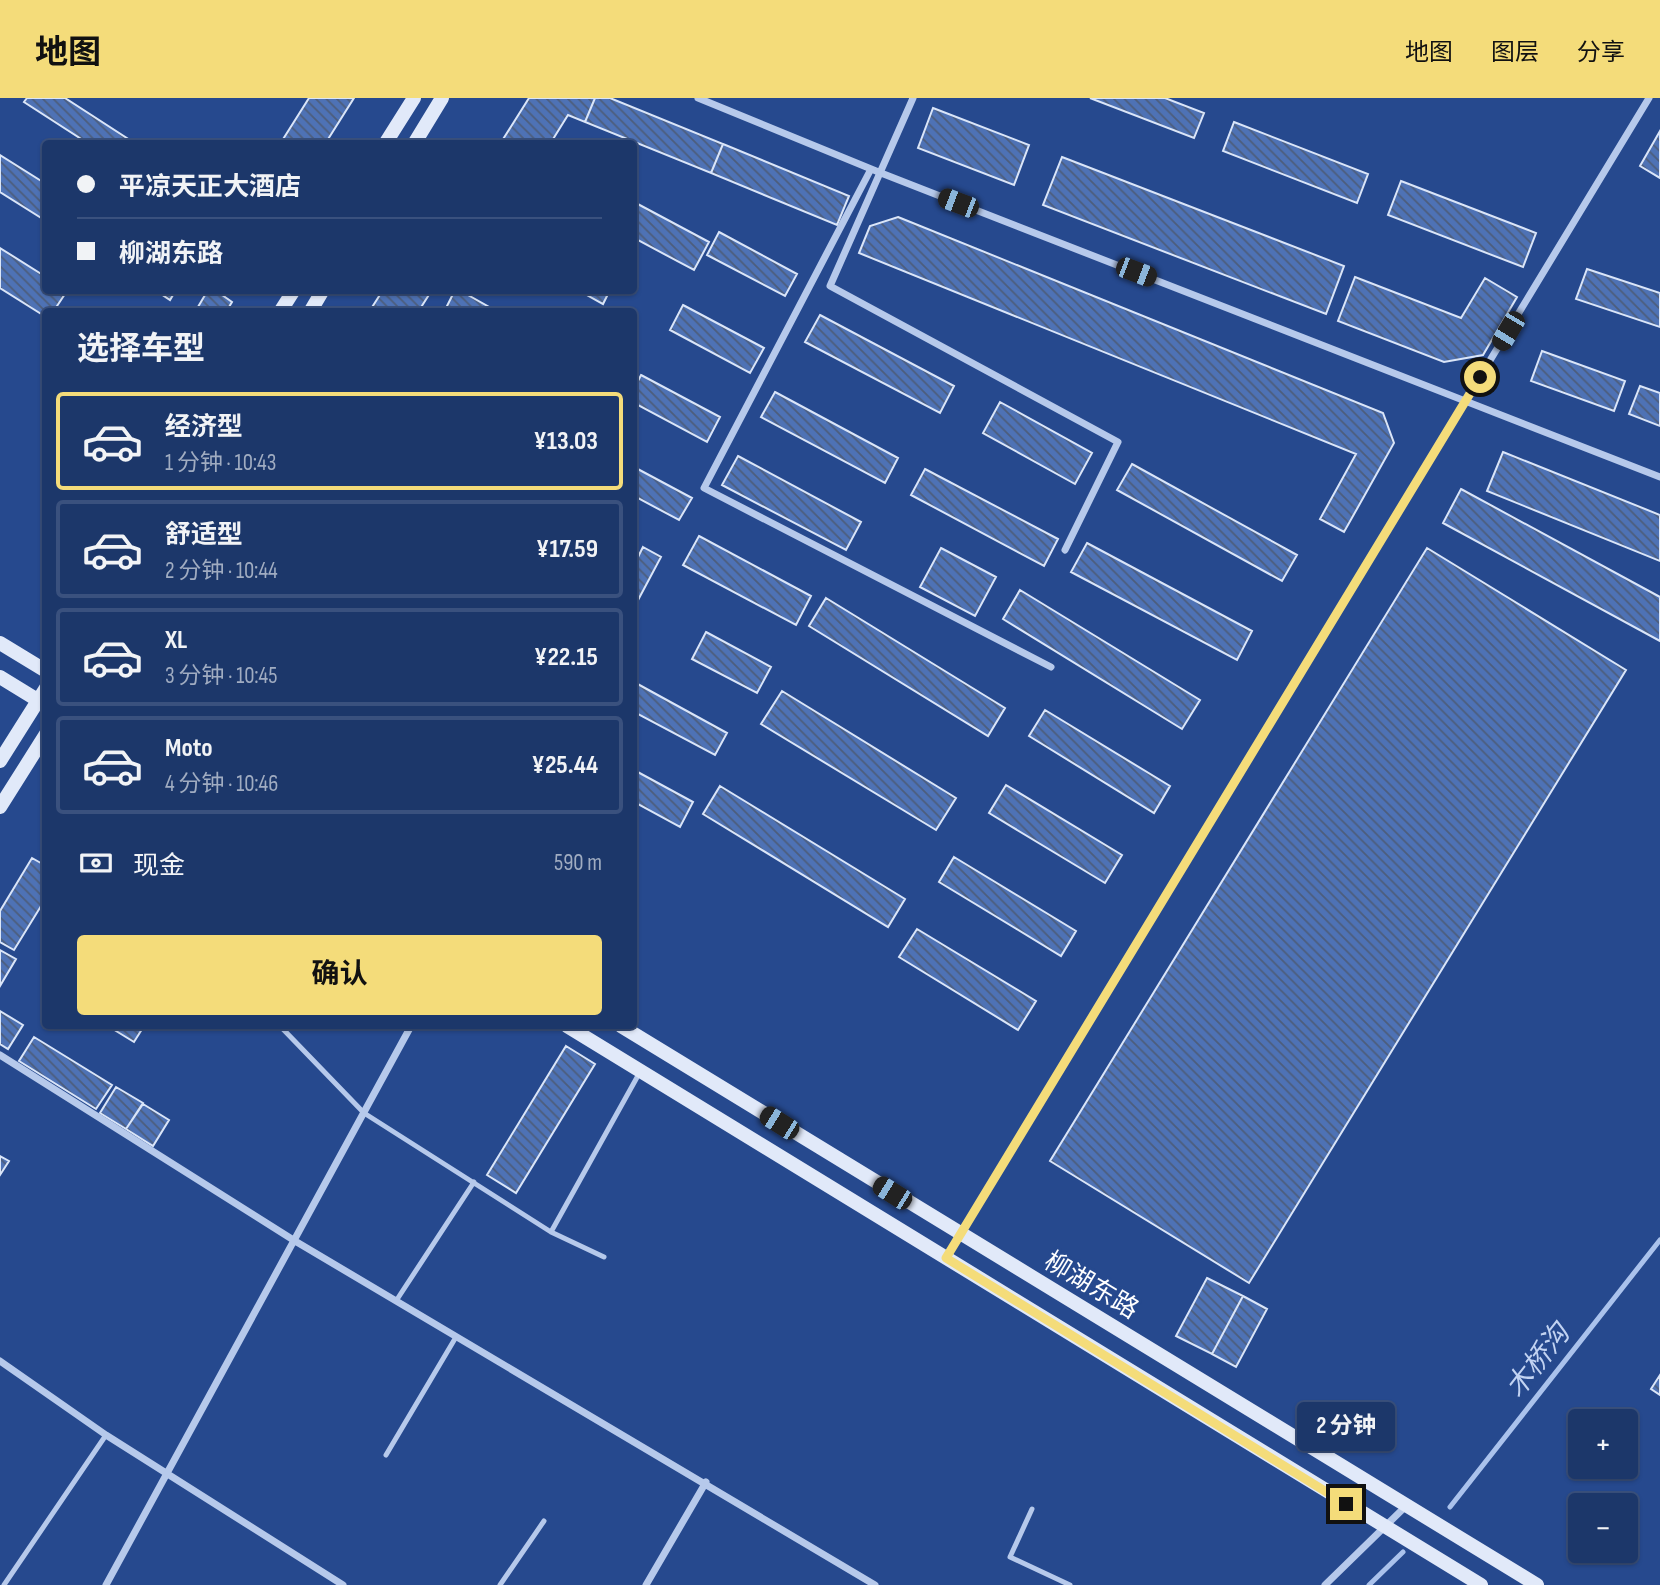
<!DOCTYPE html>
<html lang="zh">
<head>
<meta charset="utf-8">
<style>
	body { margin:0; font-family:"Sofia Sans Condensed","Noto Sans SC",sans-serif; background:#253f70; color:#f1f3f6; height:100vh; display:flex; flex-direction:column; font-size:26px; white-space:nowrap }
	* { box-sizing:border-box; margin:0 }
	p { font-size:23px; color:#a0acc1 }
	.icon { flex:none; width:38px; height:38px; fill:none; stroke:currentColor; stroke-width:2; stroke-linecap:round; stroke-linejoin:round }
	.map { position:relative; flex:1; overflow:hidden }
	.panel { position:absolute; left:42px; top:210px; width:595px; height:721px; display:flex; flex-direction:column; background:#1c376a; border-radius:7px; box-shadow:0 2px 5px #0004,0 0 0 2px #3a517e }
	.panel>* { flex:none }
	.guide { position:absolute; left:42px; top:42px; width:595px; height:154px; border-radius:7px; box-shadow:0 2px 5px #0004,0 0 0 2px #3a517e; display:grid; align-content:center; height:154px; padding:0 35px; background:#1c376a }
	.controls { position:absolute; left:1568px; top:1311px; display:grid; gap:14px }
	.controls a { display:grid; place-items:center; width:70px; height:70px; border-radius:7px; background:#1c376a; box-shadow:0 2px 5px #0004,0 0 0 2px #3a517e; font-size:35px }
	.end { position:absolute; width:32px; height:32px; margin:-16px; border:9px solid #f4dc7a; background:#111; box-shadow:0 0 0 4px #111 }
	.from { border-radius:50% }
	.bubble { position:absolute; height:49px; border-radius:7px; background:#1c376a; box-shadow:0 2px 5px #0004,0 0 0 2px #3a517e; font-size:23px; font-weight:700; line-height:49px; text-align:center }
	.car { position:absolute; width:21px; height:42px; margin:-21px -10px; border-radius:9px; box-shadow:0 0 5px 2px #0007; background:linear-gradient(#222 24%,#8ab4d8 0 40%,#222 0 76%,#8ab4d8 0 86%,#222 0) }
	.guide b { display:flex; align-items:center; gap:24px; height:66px; font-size:26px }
	.guide b+b { border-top:2px solid #3a517e }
	.guide i { width:18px; height:18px; background:#f1f3f6 }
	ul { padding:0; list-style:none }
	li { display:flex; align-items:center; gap:21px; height:98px; margin:0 14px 10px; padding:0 21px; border:4px solid #3a517e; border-radius:7px }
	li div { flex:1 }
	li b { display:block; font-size:26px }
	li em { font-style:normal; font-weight:700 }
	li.current { border-color:#f4dc7a }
	li>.icon { width:63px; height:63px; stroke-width:1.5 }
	h2 { padding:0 35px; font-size:32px; line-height:84px }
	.pay { display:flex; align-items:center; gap:18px; height:77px; padding:0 35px; font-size:26px }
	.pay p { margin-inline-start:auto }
	.cta { display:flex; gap:14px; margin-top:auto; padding:14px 35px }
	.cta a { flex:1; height:80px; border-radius:7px; background:#f4dc7a; color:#111; font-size:28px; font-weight:700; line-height:80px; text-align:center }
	header { display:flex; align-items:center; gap:42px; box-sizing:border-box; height:98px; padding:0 35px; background:#f4dc7a; color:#111 }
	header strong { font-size:33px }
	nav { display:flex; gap:38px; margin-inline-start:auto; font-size:24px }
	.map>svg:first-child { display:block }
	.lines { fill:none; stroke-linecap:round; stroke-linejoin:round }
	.stream { stroke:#aac2ec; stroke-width:5 }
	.building { fill:url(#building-back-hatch); stroke:#dae5f8; stroke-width:2 }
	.service { stroke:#b6c9eb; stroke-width:5 }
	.minor { stroke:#b6c9eb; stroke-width:7 }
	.secondary { stroke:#e1e9f9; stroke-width:14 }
	.route { stroke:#f4dc7a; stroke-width:9 }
	.labels { text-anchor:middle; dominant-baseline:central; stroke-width:6; stroke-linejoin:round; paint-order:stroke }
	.street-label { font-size:26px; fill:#fff; stroke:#26498e }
	.water-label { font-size:28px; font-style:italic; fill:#c2d3f2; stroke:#26498e }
</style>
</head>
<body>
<header>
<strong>地图</strong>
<nav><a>地图</a><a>图层</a><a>分享</a></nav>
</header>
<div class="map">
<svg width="1660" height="1487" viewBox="0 0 1660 1487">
	<defs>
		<pattern id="building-back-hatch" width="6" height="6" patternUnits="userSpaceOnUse" patternTransform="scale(1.75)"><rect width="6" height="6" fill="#4e72b5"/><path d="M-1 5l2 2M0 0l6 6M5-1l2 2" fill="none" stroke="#4d5d7b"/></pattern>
	</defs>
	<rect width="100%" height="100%" fill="#26498e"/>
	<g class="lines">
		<path class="stream" d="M 1450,1409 L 1660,1142
			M 1369,1487 L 1403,1454"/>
	</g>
	<path class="building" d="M 27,0 L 65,0 L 136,46 L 89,46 L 24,4 Z
		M 309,0 L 354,0 L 325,46 L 280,46 Z
		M 529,0 L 595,0 L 585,24 L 568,17 L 550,46 L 500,46 Z
		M 595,0 L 610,0 L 723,46 L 711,75 L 585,24 Z
		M 1090,0 L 1165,0 L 1204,15 L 1194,40 Z
		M 933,10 L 1029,47 L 1014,87 L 918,50 Z
		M 1234,24 L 1368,76 L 1357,105 L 1223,53 Z
		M 1660,33 L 1660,80 L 1640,68 Z
		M 723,46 L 849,98 L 837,127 L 711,75 Z
		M 0,57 L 46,86 L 46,123 L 0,94 Z
		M 1062,59 L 1344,168 L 1326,216 L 1043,107 Z
		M 1401,83 L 1536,135 L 1523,169 L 1388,117 Z
		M 634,104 L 709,144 L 694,172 L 634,140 Z
		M 898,119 L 1383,315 L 1394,345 L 1344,434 L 1320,421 L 1356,356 L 859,155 L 870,128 Z
		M 719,134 L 797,176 L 785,198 L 707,157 Z
		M 0,150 L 46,179 L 46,192 L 67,193 L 53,214 L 46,214 L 46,219 L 0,190 Z
		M 1587,171 L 1660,195 L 1660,229 L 1576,201 Z
		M 1355,179 L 1461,220 L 1485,180 L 1517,199 L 1483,257 L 1444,264 L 1338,223 Z
		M 155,192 L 176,192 L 170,202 Z
		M 208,192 L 215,192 L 232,204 L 226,214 L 195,214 Z
		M 383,192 L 432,192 L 418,214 L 369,214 Z
		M 455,192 L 459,192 L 498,214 L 444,214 Z
		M 578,192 L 610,192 L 603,206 Z
		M 683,207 L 764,250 L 750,275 L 670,232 Z
		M 820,217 L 954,288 L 940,315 L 805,244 Z
		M 1542,253 L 1625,283 L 1614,313 L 1531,283 Z
		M 641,277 L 720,319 L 707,344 L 634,305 L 634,291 Z
		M 1640,288 L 1660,295 L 1660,328 L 1629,316 Z
		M 775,294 L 898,360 L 885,385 L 761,319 Z
		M 1000,304 L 1092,355 L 1075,386 L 983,335 Z
		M 1503,354 L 1660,417 L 1660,463 L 1487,393 Z
		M 738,358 L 861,424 L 846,452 L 722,387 Z
		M 1132,366 L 1297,457 L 1282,483 L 1117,392 Z
		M 634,369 L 692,400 L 679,422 L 634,398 Z
		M 925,371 L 1058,441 L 1044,468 L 911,397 Z
		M 1461,391 L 1660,499 L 1660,543 L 1443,425 Z
		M 699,438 L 811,498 L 796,527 L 683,467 Z
		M 1087,445 L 1252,533 L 1237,562 L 1071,474 Z
		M 643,449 L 661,459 L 637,504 L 634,502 L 634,467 Z
		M 941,450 L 996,479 L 975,518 L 920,489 Z
		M 1427,450 L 1626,572 L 1249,1185 L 1050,1063 Z
		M 1020,492 L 1200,602 L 1182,631 L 1003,521 Z
		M 826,500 L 1005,610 L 988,638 L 809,528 Z
		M 706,534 L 771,569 L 757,595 L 692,561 Z
		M 634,584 L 727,635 L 715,657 L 634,614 Z
		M 782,593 L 956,700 L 936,732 L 761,626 Z
		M 1045,612 L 1170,688 L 1154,715 L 1029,638 Z
		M 634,672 L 693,704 L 680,729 L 634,704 Z
		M 1006,687 L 1122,757 L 1105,785 L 989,715 Z
		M 720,688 L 905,801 L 888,829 L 703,716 Z
		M 954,759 L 1076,833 L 1061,858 L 939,784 Z
		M 32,760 L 46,768 L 46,800 L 14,852 L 0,844 L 0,813 Z
		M 917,831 L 1036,903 L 1018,932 L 899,859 Z
		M 0,852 L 16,861 L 0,888 Z
		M 0,913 L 23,927 L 8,951 L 0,946 Z
		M 108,928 L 144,928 L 134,944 Z
		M 34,939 L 112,987 L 96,1011 L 19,963 Z
		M 566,948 L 595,966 L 516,1095 L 487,1077 Z
		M 116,989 L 143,1005 L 126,1031 L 100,1015 Z
		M 143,1006 L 169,1022 L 153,1048 L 126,1031 Z
		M 0,1058 L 9,1063 L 0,1077 Z
		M 1207,1180 L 1243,1198 L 1212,1256 L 1176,1238 Z
		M 1243,1198 L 1267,1211 L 1236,1269 L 1212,1256 Z
		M 1660,1277 L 1660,1297 L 1651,1291 Z"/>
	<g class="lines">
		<path class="service" d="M 280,928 L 364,1015 L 551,1134 L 604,1159
			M 551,1134 L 640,974
			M 396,1203 L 474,1084
			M 386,1357 L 456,1239
			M 1032,1411 L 1010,1459 L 1070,1487
			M 4,1487 L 106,1337
			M 500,1487 L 544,1423"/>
		<path class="minor" d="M 698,0 L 881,75 L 1660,379
			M 913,0 L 830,188 L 1118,344 L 1065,452
			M 871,71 L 704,390 L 1051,569
			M 0,957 L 295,1143 L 875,1487
			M 946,1160 L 1649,0
			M 0,1263 L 106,1337 L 343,1487
			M 106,1487 L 411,928
			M 646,1487 L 706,1384
			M 1325,1487 L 1406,1408"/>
		<path class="secondary" d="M 385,46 L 414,0
			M 414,46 L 442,0
			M 280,214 L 294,192
			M 310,214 L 323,192
			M 0,545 L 46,573
			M 0,579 L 44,606
			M 0,663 L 46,590
			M 0,709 L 46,636
			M 567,928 L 1481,1487
			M 621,928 L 1537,1487"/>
	</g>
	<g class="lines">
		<path class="route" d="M 1346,1406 L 946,1160 L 1480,279"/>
	</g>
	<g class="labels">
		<g class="street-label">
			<text transform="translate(1091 1188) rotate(31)">柳湖东路</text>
		</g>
		<g class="water-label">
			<text transform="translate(1538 1263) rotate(-52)">木桥沟</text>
		</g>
	</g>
</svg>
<div class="controls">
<a>+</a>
<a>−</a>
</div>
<i class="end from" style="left:1480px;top:279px"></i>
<i class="end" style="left:1346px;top:1406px"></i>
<div class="bubble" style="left:1297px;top:1304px;width:98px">2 分钟</div>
<i class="car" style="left:958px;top:105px;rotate:291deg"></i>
<i class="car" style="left:1136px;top:174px;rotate:111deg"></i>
<i class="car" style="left:1508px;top:233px;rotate:211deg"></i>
<i class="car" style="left:779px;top:1025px;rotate:302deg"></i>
<i class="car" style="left:892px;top:1095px;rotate:302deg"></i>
<div class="guide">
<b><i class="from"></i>平凉天正大酒店</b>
<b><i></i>柳湖东路</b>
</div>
<section class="panel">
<h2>选择车型</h2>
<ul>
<li class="current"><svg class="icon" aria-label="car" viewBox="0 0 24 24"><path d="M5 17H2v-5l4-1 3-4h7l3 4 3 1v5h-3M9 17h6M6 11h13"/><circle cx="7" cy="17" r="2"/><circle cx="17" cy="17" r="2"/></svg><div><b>经济型</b><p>1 分钟 · 10:43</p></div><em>¥13.03</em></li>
<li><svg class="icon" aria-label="car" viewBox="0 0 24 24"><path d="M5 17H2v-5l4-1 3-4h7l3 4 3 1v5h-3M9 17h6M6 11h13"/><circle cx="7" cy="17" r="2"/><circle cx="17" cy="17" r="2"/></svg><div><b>舒适型</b><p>2 分钟 · 10:44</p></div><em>¥17.59</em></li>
<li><svg class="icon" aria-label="car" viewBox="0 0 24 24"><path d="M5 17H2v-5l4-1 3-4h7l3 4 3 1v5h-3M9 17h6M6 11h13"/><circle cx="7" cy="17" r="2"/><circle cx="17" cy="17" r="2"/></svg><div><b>XL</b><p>3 分钟 · 10:45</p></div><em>¥22.15</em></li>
<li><svg class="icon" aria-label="car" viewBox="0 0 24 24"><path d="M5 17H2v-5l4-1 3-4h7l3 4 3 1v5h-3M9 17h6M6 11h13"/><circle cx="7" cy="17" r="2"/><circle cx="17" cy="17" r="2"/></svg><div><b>Moto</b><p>4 分钟 · 10:46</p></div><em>¥25.44</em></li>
</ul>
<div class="pay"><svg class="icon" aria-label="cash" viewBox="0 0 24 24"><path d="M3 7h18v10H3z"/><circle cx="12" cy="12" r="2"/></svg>现金<p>590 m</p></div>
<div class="cta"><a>确认</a></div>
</section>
</div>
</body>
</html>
